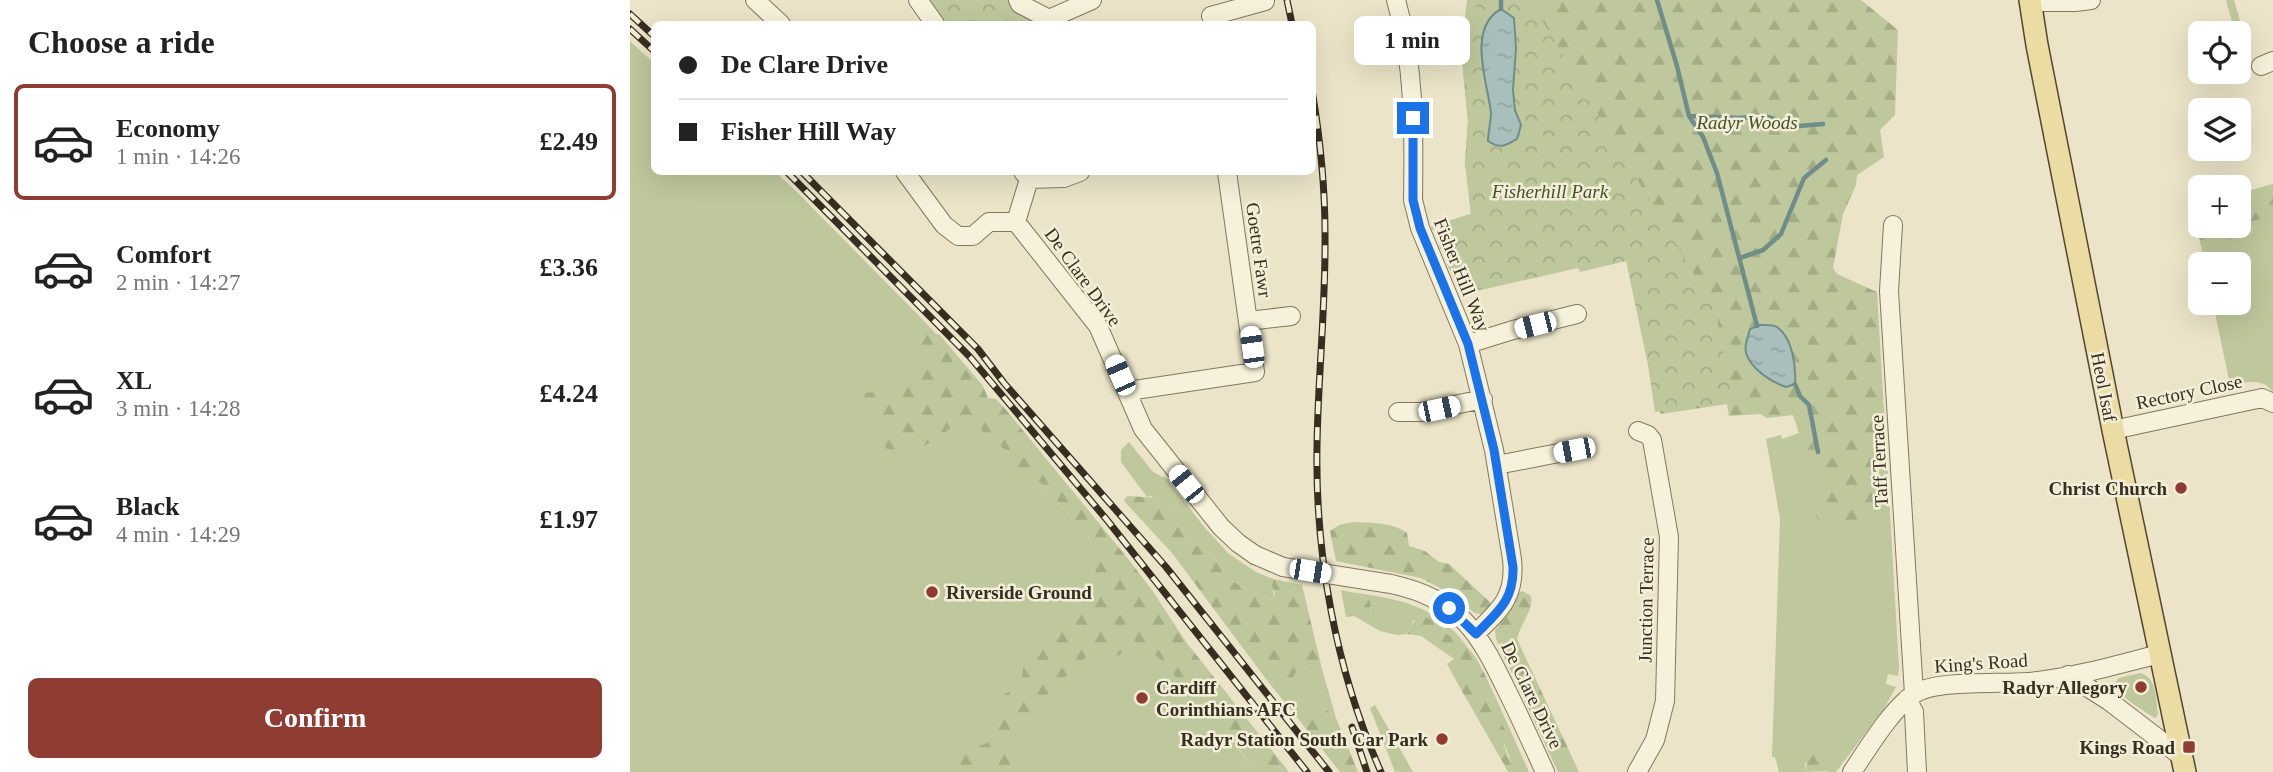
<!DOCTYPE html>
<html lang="en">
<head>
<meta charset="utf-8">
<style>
	body { margin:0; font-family:Georgia,serif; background:#f6f6f6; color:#222; height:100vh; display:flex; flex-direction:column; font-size:26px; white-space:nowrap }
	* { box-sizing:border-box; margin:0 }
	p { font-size:23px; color:#767676 }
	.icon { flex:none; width:38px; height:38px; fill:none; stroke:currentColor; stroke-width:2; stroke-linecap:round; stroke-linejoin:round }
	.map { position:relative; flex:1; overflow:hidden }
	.sheet { display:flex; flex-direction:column; background:#fff; width:630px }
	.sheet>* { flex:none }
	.guide { position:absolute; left:21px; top:21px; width:665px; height:154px; border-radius:10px; box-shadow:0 7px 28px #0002; display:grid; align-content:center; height:154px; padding:0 28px; background:#fff }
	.fabs { position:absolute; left:1558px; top:21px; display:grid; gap:14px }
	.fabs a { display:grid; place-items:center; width:63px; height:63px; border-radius:10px; background:#fff; box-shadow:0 7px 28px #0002; font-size:35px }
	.end { position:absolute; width:32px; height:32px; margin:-16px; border:9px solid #1a73e8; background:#fff; box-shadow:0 0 0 4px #fff }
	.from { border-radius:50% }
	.bubble { position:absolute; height:49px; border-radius:10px; background:#fff; box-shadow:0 7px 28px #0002; font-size:23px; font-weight:700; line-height:49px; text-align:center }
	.car { position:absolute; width:21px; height:42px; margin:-21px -10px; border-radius:9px; box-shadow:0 0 5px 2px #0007; background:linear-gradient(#fff 24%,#345 0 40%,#fff 0 76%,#345 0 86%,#fff 0) }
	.guide b { display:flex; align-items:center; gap:24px; height:66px; font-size:26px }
	.guide b+b { border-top:2px solid #e0e0e0 }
	.guide i { width:18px; height:18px; background:#222 }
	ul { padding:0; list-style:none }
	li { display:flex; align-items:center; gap:21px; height:116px; margin:0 14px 10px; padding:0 14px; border:4px solid transparent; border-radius:10px }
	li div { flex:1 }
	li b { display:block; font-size:26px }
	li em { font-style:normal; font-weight:700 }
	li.selected { border-color:#8f3d33 }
	li>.icon { width:63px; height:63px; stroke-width:1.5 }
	h2 { padding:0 28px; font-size:32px; line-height:84px }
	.button { display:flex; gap:14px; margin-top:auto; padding:14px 28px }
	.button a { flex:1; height:80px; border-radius:10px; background:#8f3d33; color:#fff; font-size:28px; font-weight:700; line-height:80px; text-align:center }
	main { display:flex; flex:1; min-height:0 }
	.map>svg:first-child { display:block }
	.grass { fill:#bec89c }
	.forest { fill:url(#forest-firs) }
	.park { fill:url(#park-crowns) }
	.water { fill:url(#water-ripples); stroke:#6f8d89; stroke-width:2 }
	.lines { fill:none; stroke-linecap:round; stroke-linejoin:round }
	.stream { stroke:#6f8d89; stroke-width:4.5 }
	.minor-casing { stroke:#85775e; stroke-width:20 }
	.major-casing { stroke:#544532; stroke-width:24 }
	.minor { stroke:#f6f1da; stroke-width:18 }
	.major { stroke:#eadca3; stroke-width:21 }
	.rail-casing { stroke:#372e21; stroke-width:7 }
	.rail { stroke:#f3eed7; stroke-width:4.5; stroke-dasharray:13; stroke-linecap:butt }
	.minor-bridge-casing { stroke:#85775e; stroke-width:20; stroke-linecap:butt }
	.minor-bridge { stroke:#f6f1da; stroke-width:18 }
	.route { stroke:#1a73e8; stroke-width:9 }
	.poi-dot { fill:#8f3d33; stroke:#f3eed7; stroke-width:2.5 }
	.labels { text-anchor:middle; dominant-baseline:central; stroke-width:5; stroke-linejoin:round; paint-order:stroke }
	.park-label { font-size:19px; font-style:italic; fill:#435229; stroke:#f3eed7 }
	.street-label { font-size:19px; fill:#372e21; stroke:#f3eed7 }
	.poi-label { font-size:19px; font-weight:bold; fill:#372e21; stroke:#f3eed7; text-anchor:end }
</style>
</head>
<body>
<main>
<section class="sheet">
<h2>Choose a ride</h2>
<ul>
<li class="selected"><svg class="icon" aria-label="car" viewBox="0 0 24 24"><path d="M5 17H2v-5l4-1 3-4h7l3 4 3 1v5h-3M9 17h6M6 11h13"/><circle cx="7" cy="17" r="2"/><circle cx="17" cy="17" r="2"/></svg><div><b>Economy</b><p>1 min · 14:26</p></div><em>£2.49</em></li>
<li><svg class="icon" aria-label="car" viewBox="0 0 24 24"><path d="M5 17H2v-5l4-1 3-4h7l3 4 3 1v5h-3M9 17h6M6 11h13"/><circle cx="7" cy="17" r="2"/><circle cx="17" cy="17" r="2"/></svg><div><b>Comfort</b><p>2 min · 14:27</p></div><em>£3.36</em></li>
<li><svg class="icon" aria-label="car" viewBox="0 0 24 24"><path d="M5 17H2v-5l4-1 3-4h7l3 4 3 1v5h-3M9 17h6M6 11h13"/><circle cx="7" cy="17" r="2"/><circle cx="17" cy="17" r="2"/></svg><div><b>XL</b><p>3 min · 14:28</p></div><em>£4.24</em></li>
<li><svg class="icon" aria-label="car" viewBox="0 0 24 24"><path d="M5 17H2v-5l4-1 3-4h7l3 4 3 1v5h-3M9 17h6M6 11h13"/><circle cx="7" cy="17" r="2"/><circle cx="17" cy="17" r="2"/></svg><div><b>Black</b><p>4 min · 14:29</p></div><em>£1.97</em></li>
</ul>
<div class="button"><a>Confirm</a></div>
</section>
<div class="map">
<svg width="1643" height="772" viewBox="0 0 1643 772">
	<defs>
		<pattern id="forest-firs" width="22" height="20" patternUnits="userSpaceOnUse" patternTransform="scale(1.75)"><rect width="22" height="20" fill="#bec89c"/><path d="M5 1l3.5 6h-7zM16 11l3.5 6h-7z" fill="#a4ac86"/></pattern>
		<pattern id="park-crowns" width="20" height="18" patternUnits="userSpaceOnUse" patternTransform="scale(1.75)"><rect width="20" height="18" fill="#bec89c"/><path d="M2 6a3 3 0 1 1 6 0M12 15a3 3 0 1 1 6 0" fill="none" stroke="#a4ac86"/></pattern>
		<pattern id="water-ripples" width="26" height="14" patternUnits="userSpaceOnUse" patternTransform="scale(1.75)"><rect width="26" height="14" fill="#a8bfbb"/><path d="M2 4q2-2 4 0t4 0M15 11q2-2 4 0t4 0" fill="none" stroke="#91a4a0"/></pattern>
	</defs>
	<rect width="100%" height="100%" fill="#ebe4c8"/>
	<path class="grass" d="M 1596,0 L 1604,0 L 1616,41 L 1608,36 L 1608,33 L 1605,33 Z
		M 0,41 L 24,63 L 24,172 L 145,172 L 166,191 L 295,322 L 346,378 L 353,386 L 345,406 L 484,567 L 510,621 L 626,772 L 0,772 Z
		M 1643,184 L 1643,392 C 1632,377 1616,383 1600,385 L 1583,303 L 1608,303 L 1608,264 L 1575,264 L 1563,207 L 1570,205 L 1570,226 L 1608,226 L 1608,194 Z
		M 815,222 L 843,286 L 840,291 L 831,295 L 817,264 L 828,260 L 821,245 L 810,249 L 809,245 L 819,240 L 813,226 L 802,230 L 801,227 Z
		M 1254,407 L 1269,669 L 1268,676 L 1258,674 L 1256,684 L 1266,687 L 1255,707 L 1206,772 L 1196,772 L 1203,770 L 1189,753 L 1175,763 L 1176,772 L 1149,772 L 1145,757 L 1142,757 L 1150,519 L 1136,439 L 1151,435 L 1152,439 L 1169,433 L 1163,415 Z
		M 499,442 L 523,472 L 537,479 L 575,528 L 599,554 L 626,572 L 643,579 C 641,586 645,591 643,599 L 633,597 L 596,578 L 591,566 L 578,551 L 565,546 L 551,527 L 551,518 L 535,510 L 521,496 L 517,497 L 491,462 L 491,450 Z
		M 720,592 C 771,599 805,605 838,647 L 831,641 L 817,634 C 815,624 804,620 795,617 L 783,621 L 777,634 L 767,635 L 750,631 L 740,616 L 741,605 L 732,597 Z
		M 671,665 L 684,673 L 692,669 L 706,718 L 697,710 L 673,719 L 673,725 L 636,679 L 645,683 Z
		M 1510,673 C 1527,677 1526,699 1528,714 L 1526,718 C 1520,716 1488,694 1486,689 C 1483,683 1486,682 1489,678 Z
		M 865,696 L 899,772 L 878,772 L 872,761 L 876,764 L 880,758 L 858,705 Z
		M 745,705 L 783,772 L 765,772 L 740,708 Z"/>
	<path class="forest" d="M 837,0 L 1231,0 L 1268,30 L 1265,115 L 1250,130 L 1254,157 L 1227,175 L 1226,185 L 1213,214 L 1203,268 L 1207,274 L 1247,292 L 1259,497 L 1252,519 C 1245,523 1239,522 1231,525 C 1212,532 1201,531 1186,517 L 1193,491 L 1192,475 C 1176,461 1166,462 1183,442 L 1180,436 L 1170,433 L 1163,415 L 1137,418 L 1130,414 L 1099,416 L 1097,404 L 1031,414 L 1028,407 L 1027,255 L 850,220 L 815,222 L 841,214 L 835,162 L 838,122 L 831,50 Z
		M 1643,184 L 1643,216 L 1614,223 C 1603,242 1593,248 1572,251 L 1563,207 L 1570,205 L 1570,226 L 1608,226 L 1608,194 Z
		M 309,334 L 353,386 L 358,398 L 366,399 L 377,411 L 499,560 L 522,590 L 556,642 L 659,772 L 620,772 L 621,766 C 612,754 605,737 588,742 L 560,710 L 554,706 L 548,695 L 548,680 L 537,665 L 523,653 L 518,653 L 512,646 L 504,641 L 498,645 L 490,655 C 476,658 472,655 461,648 C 452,666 435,675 422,690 C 416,697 414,703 406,708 L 405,722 L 389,734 L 385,734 L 382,742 L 388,753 L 385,763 L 366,772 L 326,772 L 328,754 L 357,743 L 364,732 C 360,719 360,706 372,696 C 378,691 386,691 390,683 C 396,672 389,659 401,652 C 406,649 411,649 416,646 L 417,632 L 430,618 L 444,620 C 450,613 459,606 463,597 C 469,582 462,567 470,551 C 457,542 438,537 442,518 L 412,484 L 393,469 L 386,466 L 379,458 L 376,450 L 361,440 L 340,419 C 319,425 317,433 302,442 C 290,449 270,451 257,449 L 251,442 L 253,433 L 258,426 L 255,418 L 226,406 L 225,398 C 239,387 256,397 270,389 C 279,384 284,376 290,368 L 283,356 L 282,344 L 292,335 Z
		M 497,496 L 530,498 L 535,502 L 535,510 L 551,518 L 551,527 L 565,545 L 578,551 L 591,566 L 596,578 L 633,597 L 643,599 L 645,593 L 642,586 L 643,579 L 672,585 L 692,669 L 684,673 L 671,665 L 659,683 L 645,683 L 636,679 L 542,553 L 494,501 Z
		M 723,522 C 740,523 763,522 777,533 L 779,546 L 795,551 L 809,562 L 819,564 L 862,604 L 851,614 L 845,613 L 810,588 L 791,578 L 706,561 L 700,531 L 709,525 Z
		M 711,590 L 720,592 L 739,600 L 741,605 L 740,616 L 750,631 L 724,616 L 716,617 Z
		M 892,591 L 901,596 C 904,610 890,624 887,639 L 949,772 L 928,772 L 866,639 L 865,630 C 868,625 874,621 876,616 C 882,606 880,597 892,591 Z
		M 795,617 C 804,620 814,624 817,634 C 843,642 854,673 865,696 L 859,705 L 860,710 C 867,711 871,714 873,722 L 872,725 L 876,731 C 870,745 878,752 881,765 L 879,768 L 872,761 L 824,677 L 817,664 L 824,659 L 791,636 L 777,634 C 782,624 783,618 795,617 Z
		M 697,710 L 706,718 L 728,772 L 710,772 L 673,725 L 673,719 C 681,712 687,711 697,710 Z
		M 1189,753 L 1208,754 L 1210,760 L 1203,771 L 1176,772 L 1177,754 Z"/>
	<path class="park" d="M 299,0 L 381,0 L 411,24 L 317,24 Z
		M 848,0 L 900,0 L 1086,311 L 1102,401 L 1025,412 L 1018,365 L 996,261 L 950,272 L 948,268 L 846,291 L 815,222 L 841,214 L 835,162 L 838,122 L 831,50 Z"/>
	<path class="water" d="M 871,9 L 884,18 L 886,48 L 883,90 L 885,110 L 891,125 L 887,139 C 875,146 870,149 858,141 C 858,132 861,122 861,113 C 858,84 836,28 871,9 Z
		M 1130,325 C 1136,325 1142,324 1147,327 C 1163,338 1166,367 1165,384 L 1156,387 C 1141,382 1121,369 1116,353 C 1114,344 1118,337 1120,329 Z"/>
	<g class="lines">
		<path class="stream" d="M 871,0 L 871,9
			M 1027,0 L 1047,66 L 1059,116 L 1073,137 L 1087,173 L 1127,326
			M 1059,116 L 1110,118 L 1134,116 L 1169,126 L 1193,124
			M 1110,258 L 1133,250 L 1151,234 L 1174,178 L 1196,160
			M 1165,384 L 1170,396 L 1179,405 L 1188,452"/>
		<g class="minor-casing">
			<path id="minor" d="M 125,0 L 151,24
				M 288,0 L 305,24
				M 388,0 L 390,4 L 419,19 L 421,24
				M 766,0 C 785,66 784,132 783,200 L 790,228 L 838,344 L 864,450 L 882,559 C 886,596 871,609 846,633
				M 1400,2 L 1445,2 L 1461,0
				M 581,16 L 635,1
				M 419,19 L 462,0
				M 1631,66 L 1643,61
				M 275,172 L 314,225 L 328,236 L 343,236 L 359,222 L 386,222
				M 393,172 L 399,179 L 386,222 L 468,326 L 513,429 L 591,527 L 608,543 L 625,555
				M 399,179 L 434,178 L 450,172
				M 1263,225 L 1259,291 L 1284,694
				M 618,321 L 661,316
				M 838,344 L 883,330 L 947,314
				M 498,391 L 625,372 L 597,172
				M 768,412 L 791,412 L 853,399
				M 1483,430 L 1632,398 L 1643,403
				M 867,465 L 944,450
				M 761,584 C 831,599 849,633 878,693 C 891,719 903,746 915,772
				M 1438,675 L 1479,701 L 1551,756
				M 1277,699 L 1284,712 L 1287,772
				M 1007,772 L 1025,740 L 1035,701 L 1039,537 L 1022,440 L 1018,435 L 1008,431
				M 1222,772 C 1237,750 1263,706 1286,693 C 1309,679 1378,685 1408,681 C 1449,676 1490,664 1529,654"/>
		</g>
		<g class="major-casing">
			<path id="major" d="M 1400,0 L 1407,45 L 1483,430 L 1555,772"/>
		</g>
		<use href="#minor" class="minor"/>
		<use href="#major" class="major"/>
		<g class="rail-casing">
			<path id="rail" d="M 657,0 L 662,24
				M 0,14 L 24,36
				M 0,29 L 24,51
				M 682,90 C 690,138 695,185 695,233 C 696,304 688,375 687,446 C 685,556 706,671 751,772
				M 157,172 L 340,357 L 477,520 L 677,772
				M 172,172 L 348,349 L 374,383 L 536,567 L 699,772
				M 722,727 L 737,772"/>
		</g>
		<use href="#rail" class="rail"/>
		<g class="minor-bridge-casing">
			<path id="minor-bridge" d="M 625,555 L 653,567 L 761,584"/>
		</g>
		<use href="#minor-bridge" class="minor-bridge"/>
	</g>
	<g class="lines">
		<path class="route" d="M 783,118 L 783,200 L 790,228 L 838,344 L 864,450 L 883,567 C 884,600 868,612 846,634 L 819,608"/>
	</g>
	<g class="poi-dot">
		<circle cx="1551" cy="488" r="7"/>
		<circle cx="302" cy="592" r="7"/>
		<circle cx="1511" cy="687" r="7"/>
		<circle cx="512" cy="698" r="7"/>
		<circle cx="812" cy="739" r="7"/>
		<rect x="1552" y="740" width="14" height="14" rx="3.5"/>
	</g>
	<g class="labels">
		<g class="park-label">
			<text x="1117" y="122">Radyr Woods</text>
			<text x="920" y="191">Fisherhill Park</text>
		</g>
		<g class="street-label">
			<text transform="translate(629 250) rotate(82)">Goetre Fawr</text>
			<text transform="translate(832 275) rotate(68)">Fisher Hill Way</text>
			<text transform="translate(453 277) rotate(54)">De Clare Drive</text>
			<text transform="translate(1474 387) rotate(79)">Heol Isaf</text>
			<text transform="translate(1559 392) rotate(-12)">Rectory Close</text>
			<text transform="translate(1249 461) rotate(-93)">Taff Terrace</text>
			<text transform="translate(1016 600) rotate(-89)">Junction Terrace</text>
			<text transform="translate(1351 663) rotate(-4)">King's Road</text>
			<text transform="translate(902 695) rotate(64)">De Clare Drive</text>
		</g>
		<g class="poi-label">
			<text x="1537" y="488">Christ Church</text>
			<text x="316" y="592" text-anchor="start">Riverside Ground</text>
			<text x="526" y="687" text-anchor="start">Cardiff<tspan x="526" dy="22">Corinthians AFC</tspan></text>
			<text x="1497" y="687">Radyr Allegory</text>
			<text x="798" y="739">Radyr Station South Car Park</text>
			<text x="1545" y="747">Kings Road</text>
		</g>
	</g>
</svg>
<div class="fabs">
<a><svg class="icon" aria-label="locate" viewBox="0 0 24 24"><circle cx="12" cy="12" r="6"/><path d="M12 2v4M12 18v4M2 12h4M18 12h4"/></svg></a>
<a><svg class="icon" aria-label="layers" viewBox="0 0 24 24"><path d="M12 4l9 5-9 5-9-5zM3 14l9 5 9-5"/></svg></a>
<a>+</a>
<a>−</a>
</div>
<i class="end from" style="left:819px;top:608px"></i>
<i class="end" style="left:783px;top:118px"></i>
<div class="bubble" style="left:724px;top:16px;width:116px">1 min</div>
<i class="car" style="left:905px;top:325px;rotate:256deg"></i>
<i class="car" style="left:622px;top:347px;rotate:352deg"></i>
<i class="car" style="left:490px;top:375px;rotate:336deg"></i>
<i class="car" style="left:809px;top:409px;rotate:78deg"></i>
<i class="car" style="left:944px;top:450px;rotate:259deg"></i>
<i class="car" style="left:556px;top:484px;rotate:321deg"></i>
<i class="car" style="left:680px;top:571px;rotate:99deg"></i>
<div class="guide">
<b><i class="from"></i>De Clare Drive</b>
<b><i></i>Fisher Hill Way</b>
</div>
</div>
</main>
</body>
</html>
